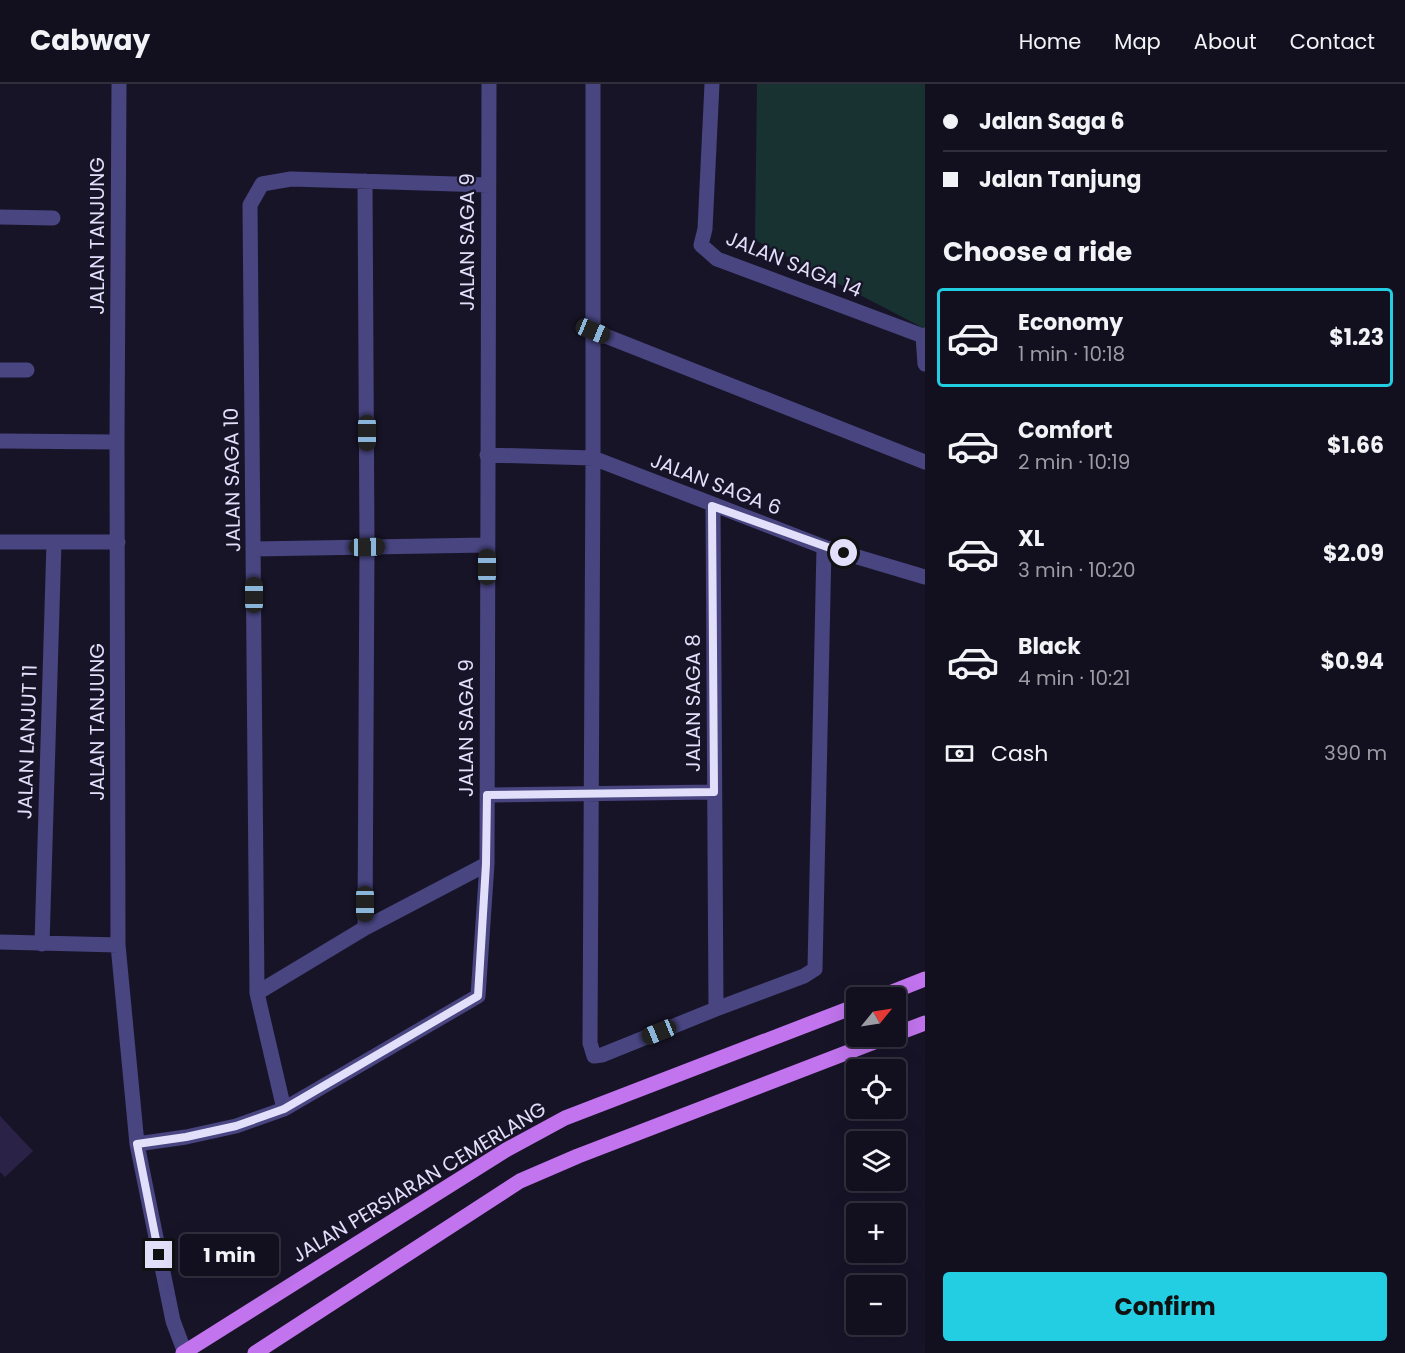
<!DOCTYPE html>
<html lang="en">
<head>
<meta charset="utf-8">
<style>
	body { margin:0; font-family:Poppins,sans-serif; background:#1b1827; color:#f1f3f6; height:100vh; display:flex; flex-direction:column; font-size:22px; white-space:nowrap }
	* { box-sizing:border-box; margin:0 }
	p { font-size:20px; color:#9c9ca4 }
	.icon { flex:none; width:33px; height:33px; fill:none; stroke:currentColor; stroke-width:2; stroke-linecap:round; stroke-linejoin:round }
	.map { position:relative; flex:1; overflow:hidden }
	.sheet { display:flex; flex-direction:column; background:#120f1e; width:480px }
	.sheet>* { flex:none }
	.guide { display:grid; align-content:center; height:132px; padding:0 18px; background:#120f1e }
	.needle { width:39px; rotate:60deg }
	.controls { position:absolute; left:846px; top:903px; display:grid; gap:12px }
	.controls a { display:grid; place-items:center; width:60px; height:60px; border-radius:6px; background:#120f1e; box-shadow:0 6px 24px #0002,0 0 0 2px #312f3c; font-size:30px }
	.end { position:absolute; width:27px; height:27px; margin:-14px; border:8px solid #e2dffb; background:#111; box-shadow:0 0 0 3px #111 }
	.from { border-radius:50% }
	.bubble { position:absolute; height:42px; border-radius:6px; background:#120f1e; box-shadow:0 6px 24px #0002,0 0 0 2px #312f3c; font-size:20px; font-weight:700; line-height:42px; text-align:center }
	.car { position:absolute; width:18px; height:36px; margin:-18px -9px; border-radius:8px; box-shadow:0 0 4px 2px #0007; background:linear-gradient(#222 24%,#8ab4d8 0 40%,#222 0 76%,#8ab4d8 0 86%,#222 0) }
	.guide b { display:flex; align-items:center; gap:21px; height:57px; font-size:22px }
	.guide b+b { border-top:2px solid #312f3c }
	.guide i { width:15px; height:15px; background:#f1f3f6 }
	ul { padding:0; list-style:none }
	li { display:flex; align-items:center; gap:18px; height:99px; margin:0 12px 9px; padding:0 6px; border:3px solid transparent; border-radius:6px }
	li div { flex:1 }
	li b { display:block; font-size:22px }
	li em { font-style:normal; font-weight:700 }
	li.current { border-color:#23cde2 }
	li>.icon { width:54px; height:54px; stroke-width:1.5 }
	h2 { padding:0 18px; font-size:27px; line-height:72px }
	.pay { display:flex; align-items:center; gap:15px; height:66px; padding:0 18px; font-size:22px }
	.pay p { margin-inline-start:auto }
	.action { display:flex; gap:12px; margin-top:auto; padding:12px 18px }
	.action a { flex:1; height:69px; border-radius:6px; background:#23cde2; color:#111; font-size:24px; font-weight:700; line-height:69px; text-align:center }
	header { display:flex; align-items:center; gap:36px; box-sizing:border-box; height:84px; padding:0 30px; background:#120f1e; border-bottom:2px solid #312f3c }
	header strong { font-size:28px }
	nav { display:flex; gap:33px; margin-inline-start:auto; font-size:21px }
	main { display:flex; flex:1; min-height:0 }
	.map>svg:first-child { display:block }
	.green { fill:#183131 }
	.building { fill:#2a2247 }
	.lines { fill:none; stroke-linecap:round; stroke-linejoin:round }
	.minor { stroke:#484581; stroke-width:15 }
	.major { stroke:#c174ed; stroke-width:15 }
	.route { stroke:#e2dffb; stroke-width:8 }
	.labels { text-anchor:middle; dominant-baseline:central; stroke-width:4.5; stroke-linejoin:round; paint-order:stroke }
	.street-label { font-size:20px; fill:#e2dffb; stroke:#181428 }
</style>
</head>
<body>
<header>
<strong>Cabway</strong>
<nav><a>Home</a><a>Map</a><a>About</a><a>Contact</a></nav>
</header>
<main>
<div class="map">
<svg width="925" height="1269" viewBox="0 0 925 1269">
	<rect width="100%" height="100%" fill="#181428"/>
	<path class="green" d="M 757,0 L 925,0 L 925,245 L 755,156 Z"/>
	<path class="building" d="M 0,1032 L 33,1067 L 5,1093 L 0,1088 Z"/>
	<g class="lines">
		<path class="minor" d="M 119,0 L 117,358 L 118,861 L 137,1060 L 173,1237 L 185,1269
			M 593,0 L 593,374 L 590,959 L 594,972 L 602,971 L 716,925 L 804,892 L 815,885 L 824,463
			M 712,0 L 705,145 L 701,161 L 717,175 L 923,252 L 925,251
			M 365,97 L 367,463 L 365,844
			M 0,133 L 53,134
			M 593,247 L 925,378
			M 923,252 L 925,280
			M 0,286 L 27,286
			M 0,357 L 117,358
			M 487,371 L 593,374 L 824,463 L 925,493
			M 713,422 L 716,925
			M 0,458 L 118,458
			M 254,465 L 487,461
			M 487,711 L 714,708
			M 0,858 L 118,861
			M 42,860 L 54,458
			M 257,909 L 365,844 L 487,780
			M 284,1025 L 257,909 L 250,121 L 262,100 L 291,95 L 488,101
			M 137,1060 L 186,1053 L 236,1042 L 284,1025 L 478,912 L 487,780 L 489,0"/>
		<path class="major" d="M 877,914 L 925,895
			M 896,950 L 925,939
			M 183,1269 L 506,1066 L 565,1034 L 856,922
			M 255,1269 L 520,1097 L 578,1072 L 890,952"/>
	</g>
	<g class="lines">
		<path class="route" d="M 159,1171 L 137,1060 L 186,1053 L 236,1042 L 284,1025 L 478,912 L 486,780 L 487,711 L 714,708 L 712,422 L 844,469"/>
	</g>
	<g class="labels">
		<g class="street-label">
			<text transform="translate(97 152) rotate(-90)">JALAN TANJUNG</text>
			<text transform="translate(467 158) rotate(-90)">JALAN SAGA 9</text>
			<text transform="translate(794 180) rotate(22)">JALAN SAGA 14</text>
			<text transform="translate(232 396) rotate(-91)">JALAN SAGA 10</text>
			<text transform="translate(716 400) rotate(21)">JALAN SAGA 6</text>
			<text transform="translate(693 619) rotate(-90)">JALAN SAGA 8</text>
			<text transform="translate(97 638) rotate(-90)">JALAN TANJUNG</text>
			<text transform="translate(466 644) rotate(-90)">JALAN SAGA 9</text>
			<text transform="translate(27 658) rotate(-88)">JALAN LANJUT 11</text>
			<text transform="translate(419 1098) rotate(-31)">JALAN PERSIARAN CEMERLANG</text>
		</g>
	</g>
</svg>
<div class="controls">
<a><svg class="needle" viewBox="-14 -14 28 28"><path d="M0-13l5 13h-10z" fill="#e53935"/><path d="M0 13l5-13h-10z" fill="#9c9ca4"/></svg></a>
<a><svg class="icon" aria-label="locate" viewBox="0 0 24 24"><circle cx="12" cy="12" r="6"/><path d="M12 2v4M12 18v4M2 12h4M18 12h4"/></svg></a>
<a><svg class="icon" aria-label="layers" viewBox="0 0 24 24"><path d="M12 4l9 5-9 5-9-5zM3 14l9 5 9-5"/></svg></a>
<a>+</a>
<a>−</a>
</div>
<i class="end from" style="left:844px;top:469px"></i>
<i class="end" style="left:159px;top:1171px"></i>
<div class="bubble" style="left:180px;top:1150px;width:99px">1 min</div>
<i class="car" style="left:593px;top:247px;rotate:112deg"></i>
<i class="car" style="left:367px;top:349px;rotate:180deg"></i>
<i class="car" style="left:367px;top:463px;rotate:89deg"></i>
<i class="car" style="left:487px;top:483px;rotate:0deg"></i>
<i class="car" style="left:254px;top:511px;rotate:0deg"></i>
<i class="car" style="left:365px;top:820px;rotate:180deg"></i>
<i class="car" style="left:659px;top:948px;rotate:248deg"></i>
</div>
<section class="sheet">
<div class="guide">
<b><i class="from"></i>Jalan Saga 6</b>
<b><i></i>Jalan Tanjung</b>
</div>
<h2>Choose a ride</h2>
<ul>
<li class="current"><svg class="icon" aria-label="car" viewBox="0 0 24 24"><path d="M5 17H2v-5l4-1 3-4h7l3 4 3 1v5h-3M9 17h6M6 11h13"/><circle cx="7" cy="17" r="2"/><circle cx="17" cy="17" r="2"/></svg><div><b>Economy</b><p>1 min · 10:18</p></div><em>$1.23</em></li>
<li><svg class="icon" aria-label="car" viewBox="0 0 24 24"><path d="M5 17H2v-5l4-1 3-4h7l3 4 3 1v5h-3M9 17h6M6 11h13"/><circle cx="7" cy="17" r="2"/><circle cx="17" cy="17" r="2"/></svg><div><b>Comfort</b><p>2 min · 10:19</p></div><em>$1.66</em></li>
<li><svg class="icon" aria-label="car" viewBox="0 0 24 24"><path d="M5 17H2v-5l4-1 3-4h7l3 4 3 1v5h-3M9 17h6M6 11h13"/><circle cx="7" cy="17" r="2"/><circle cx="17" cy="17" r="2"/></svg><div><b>XL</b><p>3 min · 10:20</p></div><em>$2.09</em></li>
<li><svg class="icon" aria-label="car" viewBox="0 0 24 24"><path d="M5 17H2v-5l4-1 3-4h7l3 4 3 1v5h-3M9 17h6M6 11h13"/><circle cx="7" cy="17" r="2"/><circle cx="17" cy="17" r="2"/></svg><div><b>Black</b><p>4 min · 10:21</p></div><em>$0.94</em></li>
</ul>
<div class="pay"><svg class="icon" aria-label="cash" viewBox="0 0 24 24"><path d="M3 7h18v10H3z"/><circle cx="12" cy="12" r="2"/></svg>Cash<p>390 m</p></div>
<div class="action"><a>Confirm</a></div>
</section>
</main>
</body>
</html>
